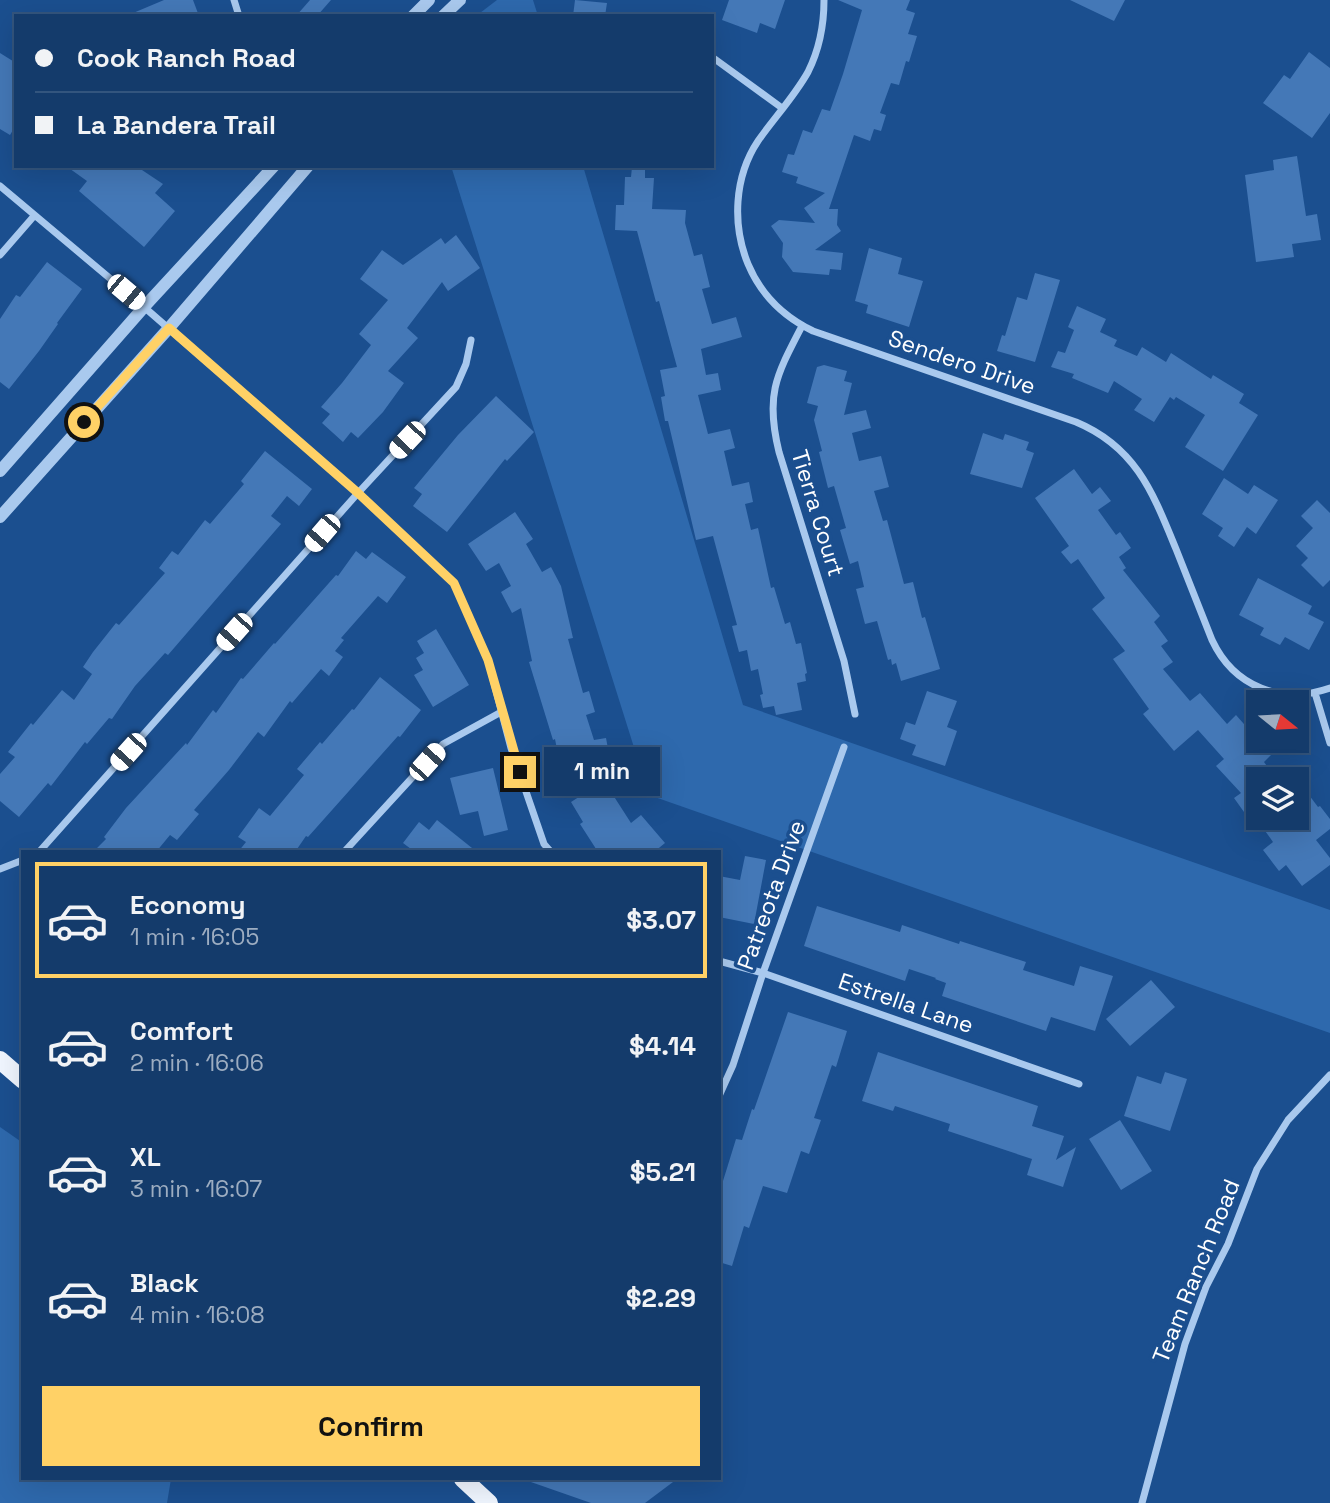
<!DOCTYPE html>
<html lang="en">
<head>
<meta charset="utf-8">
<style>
	body { margin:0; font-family:"Space Grotesk",sans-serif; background:#214673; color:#f1f3f6; height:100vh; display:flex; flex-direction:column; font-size:26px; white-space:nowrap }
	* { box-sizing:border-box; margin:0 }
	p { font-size:23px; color:#9dadc1 }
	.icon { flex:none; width:38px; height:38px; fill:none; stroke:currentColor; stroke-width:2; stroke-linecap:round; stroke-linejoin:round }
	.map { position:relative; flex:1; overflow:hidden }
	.details { position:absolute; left:21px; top:850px; width:700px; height:630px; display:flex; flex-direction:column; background:#143b6b; border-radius:0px; box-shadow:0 7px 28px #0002,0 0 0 2px #33557e }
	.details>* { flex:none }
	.hud { position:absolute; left:14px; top:14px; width:700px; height:154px; border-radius:0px; box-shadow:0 7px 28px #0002,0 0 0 2px #33557e; display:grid; align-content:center; height:154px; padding:0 21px; background:#143b6b }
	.needle { width:46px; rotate:108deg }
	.controls { position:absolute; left:1246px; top:690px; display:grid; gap:14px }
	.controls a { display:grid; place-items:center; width:63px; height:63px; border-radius:0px; background:#143b6b; box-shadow:0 7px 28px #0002,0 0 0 2px #33557e; font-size:35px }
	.end { position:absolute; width:32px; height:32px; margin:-16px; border:9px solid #ffd166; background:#111; box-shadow:0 0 0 4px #111 }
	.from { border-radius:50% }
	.bubble { position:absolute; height:49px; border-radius:0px; background:#143b6b; box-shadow:0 7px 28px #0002,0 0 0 2px #33557e; font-size:23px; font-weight:700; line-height:49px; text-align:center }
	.car { position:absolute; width:21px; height:42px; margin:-21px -10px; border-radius:9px; box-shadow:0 0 5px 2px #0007; background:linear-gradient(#fff 24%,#345 0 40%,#fff 0 76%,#345 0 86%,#fff 0) }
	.hud b { display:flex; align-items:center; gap:24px; height:66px; font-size:26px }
	.hud b+b { border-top:2px solid #33557e }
	.hud i { width:18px; height:18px; background:#f1f3f6 }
	ul { padding:12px 0 0; list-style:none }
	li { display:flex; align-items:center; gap:21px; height:116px; margin:0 14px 10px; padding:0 7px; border:4px solid transparent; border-radius:0px }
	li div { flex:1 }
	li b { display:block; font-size:26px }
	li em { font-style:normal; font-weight:700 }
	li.active { border-color:#ffd166 }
	li>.icon { width:63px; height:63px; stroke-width:1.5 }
	.button { display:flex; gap:14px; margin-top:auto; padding:14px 21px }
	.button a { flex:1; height:80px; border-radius:0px; background:#ffd166; color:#111; font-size:28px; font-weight:700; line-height:80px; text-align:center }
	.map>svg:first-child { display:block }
	.green { fill:#2e69ad }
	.building { fill:#4478b7 }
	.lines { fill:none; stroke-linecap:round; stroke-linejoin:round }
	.minor { stroke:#a9c9ee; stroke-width:7 }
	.tertiary { stroke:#a9c9ee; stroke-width:12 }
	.primary { stroke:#f0f6ff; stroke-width:18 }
	.route { stroke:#ffd166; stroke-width:9 }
	.labels { text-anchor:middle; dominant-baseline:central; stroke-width:7; stroke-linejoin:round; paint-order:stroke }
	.street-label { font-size:23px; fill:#fff; stroke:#1b4f8f }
</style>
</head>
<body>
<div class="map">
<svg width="1330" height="1503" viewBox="0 0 1330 1503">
	<rect width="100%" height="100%" fill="#1b4f8f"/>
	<path class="green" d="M 497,0 L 533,0 L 538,16 L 476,16 Z
		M 451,166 L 583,166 L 743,705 L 1330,910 L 1330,1033 L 649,795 Z
		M 0,1127 L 23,1143 L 23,1479 L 171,1479 L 167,1503 L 0,1503 Z"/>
	<path class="building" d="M 164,0 L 193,0 L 199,16 L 126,16 Z
		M 310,0 L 331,0 L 317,16 L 296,16 Z
		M 575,0 L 607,3 L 605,16 L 573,16 Z
		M 729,0 L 785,0 L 775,29 L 760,23 L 757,33 L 722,20 Z
		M 838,0 L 910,0 L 906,10 L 915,13 L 908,34 L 917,36 L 909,62 L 906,61 L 899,85 L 891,83 L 880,113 L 886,115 L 881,131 L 874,129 L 870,141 L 854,135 L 829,209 L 838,209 L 837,225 L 841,231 L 815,250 L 843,253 L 841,270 L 830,269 L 829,275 L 793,272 L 782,257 L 783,243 L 771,226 L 779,220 L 815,223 L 804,208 L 825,193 L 796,183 L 798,177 L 782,172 L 788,154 L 794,155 L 803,130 L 812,133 L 822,109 L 830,111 L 843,74 L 862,10 Z
		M 1070,0 L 1125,0 L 1114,21 Z
		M 1309,52 L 1330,68 L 1330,113 L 1312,138 L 1263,103 L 1284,75 L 1290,79 Z
		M 0,53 L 16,63 L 16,125 L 10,135 L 0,129 Z
		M 1297,156 L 1306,216 L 1317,214 L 1321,240 L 1292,244 L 1294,257 L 1256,262 L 1245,175 L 1274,170 L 1273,160 Z
		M 66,166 L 136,166 L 163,184 L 155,193 L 175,211 L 144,247 L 79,191 L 87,181 Z
		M 632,167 L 645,168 L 645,178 L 654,178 L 652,209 L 686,210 L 685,223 L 694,256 L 702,254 L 710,287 L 702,289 L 712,324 L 736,317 L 742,337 L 701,349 L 706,375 L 718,373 L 721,390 L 698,395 L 708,434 L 730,429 L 735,448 L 724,451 L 732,486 L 749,482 L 753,502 L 745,504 L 751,530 L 758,528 L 771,588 L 774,587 L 785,624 L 790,622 L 796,644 L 801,643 L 807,673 L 805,674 L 806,681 L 797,683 L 802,710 L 776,715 L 774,706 L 763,708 L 760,695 L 763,694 L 758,669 L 751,671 L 747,650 L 739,652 L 732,626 L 737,625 L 713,536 L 696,540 L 668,421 L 665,421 L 661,397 L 665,396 L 660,370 L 677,367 L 659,301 L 656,302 L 637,231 L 615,230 L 616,205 L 624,205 L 625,177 L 631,177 Z
		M 456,235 L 480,268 L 448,291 L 442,282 L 407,328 L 418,338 L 388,371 L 404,383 L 383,412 L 358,438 L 351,432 L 343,442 L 322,423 L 330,414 L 321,407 L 342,383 L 371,345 L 359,334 L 388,300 L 360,279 L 382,250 L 403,265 L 441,238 L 445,244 Z
		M 869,248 L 902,258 L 898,274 L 923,281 L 909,327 L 866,313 L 868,305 L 855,301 Z
		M 47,262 L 82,289 L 57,323 L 58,324 L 39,351 L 9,389 L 0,382 L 0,319 L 16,295 L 20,297 Z
		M 1035,273 L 1060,280 L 1035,362 L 997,351 L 1002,335 L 1005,336 L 1017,297 L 1027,300 Z
		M 1077,306 L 1106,319 L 1100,332 L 1117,340 L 1114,346 L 1137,356 L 1142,347 L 1166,362 L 1171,353 L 1211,379 L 1213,375 L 1244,394 L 1239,403 L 1258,415 L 1223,471 L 1185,447 L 1205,415 L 1176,397 L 1174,400 L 1170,397 L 1154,422 L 1134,410 L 1142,399 L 1114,381 L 1108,393 L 1072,378 L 1074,374 L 1051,367 L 1058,351 L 1065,353 L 1074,330 L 1068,327 Z
		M 824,365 L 847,371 L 844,381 L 852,383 L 844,415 L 866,410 L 871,428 L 852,433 L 859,461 L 881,456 L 889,487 L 874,491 L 883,521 L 887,520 L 904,584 L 913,582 L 922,618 L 925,617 L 940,669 L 901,681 L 896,663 L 892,665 L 891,659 L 888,660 L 877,621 L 865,624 L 856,589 L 864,587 L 858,561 L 850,564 L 840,530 L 846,528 L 834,486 L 828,488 L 819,452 L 822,451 L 814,420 L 818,406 L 807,403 L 817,367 Z
		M 496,396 L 534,432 L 507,461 L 505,459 L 447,532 L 413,506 L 422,494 L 414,488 L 458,435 Z
		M 983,433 L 1003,440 L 1005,434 L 1029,442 L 1026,450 L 1034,453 L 1022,488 L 970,474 Z
		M 265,451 L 312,489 L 299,506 L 287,496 L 271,516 L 281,524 L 168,655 L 165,653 L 135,686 L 112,719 L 109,718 L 87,744 L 85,742 L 51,786 L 48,783 L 19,817 L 0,801 L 0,774 L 15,757 L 8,752 L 31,723 L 33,725 L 62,690 L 74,700 L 92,674 L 83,667 L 93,652 L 116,623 L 119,625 L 165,573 L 159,568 L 172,551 L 178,555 L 205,520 L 210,524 L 244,484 L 241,481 Z
		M 1074,469 L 1092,494 L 1100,487 L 1111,501 L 1098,510 L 1116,535 L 1120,532 L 1131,548 L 1119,557 L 1126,568 L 1123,570 L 1160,616 L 1154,622 L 1168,641 L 1161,646 L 1173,662 L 1163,669 L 1190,701 L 1200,693 L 1227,724 L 1236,715 L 1258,740 L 1265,740 L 1275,751 L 1264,762 L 1276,779 L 1258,779 L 1258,812 L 1249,819 L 1234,798 L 1241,793 L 1216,766 L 1224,759 L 1198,730 L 1174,751 L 1143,714 L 1149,709 L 1113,659 L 1125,651 L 1092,609 L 1105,598 L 1078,559 L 1071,564 L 1061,552 L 1069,546 L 1035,498 Z
		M 1224,478 L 1248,494 L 1254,485 L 1278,500 L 1256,534 L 1247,527 L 1234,547 L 1218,536 L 1223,528 L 1202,514 Z
		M 1317,500 L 1330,513 L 1330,580 L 1323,587 L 1301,565 L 1308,558 L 1296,546 L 1313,528 L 1301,516 Z
		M 515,512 L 533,539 L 526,544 L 542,572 L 551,567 L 561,586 L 573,638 L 568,639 L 583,693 L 589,691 L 595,712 L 586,715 L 594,740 L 606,738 L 612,770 L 563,780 L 555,739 L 553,740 L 529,662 L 532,661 L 521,608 L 512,613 L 501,592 L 511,586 L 499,563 L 486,571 L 468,544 Z
		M 356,551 L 366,559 L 372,552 L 406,577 L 387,603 L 378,596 L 341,638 L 344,640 L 335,651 L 343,657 L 329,676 L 321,669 L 292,703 L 290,701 L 264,737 L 258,732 L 229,770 L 194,810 L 199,814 L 177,840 L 170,835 L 156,852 L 93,852 L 106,839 L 104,837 L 126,808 L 186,743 L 187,745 L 213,710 L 216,713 L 241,678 L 243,679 L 274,643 L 275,644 L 336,575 L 338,576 Z
		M 1258,578 L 1312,606 L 1308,614 L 1324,622 L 1309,650 L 1285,637 L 1280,645 L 1260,635 L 1264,628 L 1239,615 Z
		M 436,629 L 469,685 L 433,707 L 414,675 L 423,670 L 416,658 L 424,653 L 417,641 Z
		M 380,677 L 421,710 L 400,737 L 398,736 L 308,837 L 306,836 L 295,852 L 238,852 L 246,842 L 238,837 L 259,808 L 270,816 L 304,775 L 297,769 L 320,742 L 322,744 L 352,709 L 354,710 Z
		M 927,691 L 957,701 L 947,727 L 957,731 L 945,766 L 912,755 L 916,745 L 900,739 L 906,722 L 915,725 Z
		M 493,768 L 508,830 L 484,836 L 478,811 L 460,815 L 450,778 Z
		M 1297,779 L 1318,807 L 1320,806 L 1330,819 L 1330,829 L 1316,840 L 1330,858 L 1330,865 L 1302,886 L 1286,865 L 1279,871 L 1263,850 L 1273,842 L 1255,817 L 1297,817 Z
		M 604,781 L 631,823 L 641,815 L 665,843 L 654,852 L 598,852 L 580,824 L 583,822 L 571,802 Z
		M 437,820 L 477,852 L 415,852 L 403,843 L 419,822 L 429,830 Z
		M 745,856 L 766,860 L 754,924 L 719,917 L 719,876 L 740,880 Z
		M 817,906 L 900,932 L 902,925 L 959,944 L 960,941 L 1026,962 L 1023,970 L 1074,986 L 1080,966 L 1113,976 L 1095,1031 L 1051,1017 L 1046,1031 L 942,996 L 946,983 L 935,979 L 936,978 L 909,969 L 905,981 L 804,946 Z
		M 1151,980 L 1175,1007 L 1130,1046 L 1106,1019 Z
		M 788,1012 L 847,1031 L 836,1067 L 832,1065 L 814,1118 L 821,1120 L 809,1154 L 801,1151 L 787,1193 L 763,1186 L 749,1228 L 744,1226 L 732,1266 L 719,1262 L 719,1180 L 723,1181 L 736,1139 L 742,1140 L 752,1109 L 754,1110 Z
		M 878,1052 L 1038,1106 L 1032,1126 L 1064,1136 L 1056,1160 L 1076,1147 L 1063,1187 L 1027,1175 L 1032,1159 L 948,1131 L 950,1124 L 895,1106 L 893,1111 L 862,1101 Z
		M 1165,1072 L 1187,1079 L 1170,1131 L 1124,1116 L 1137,1076 L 1161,1084 Z
		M 1120,1120 L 1152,1171 L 1121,1190 L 1089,1139 Z
		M 528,1479 L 677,1479 L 645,1503 L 591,1503 L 528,1481 Z"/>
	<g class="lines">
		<path class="minor" d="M 234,0 L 239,16
			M 824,0 C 824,24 819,50 808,72 C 794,97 774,118 758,141 C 734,177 732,225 748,264 C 761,295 784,317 813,331 L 1076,422 C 1136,447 1153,493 1176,549 C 1188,580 1200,610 1212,640 C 1234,687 1281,705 1330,688
			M 712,57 L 782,108
			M 0,186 L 144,307 L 358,493 L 454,583 L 488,660 L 511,748 L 544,844 L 551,852
			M 0,255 L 34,216
			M 802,326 C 776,376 765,395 779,452 L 844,661 L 855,714
			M 1315,693 L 1330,743
			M 39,852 L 358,493 L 456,387 L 466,364 L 471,340
			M 344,852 L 443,744 L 503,711
			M 0,869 L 23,860
			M 719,961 L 763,973 L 1079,1084
			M 719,1096 L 733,1065 L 763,973 L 844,747
			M 1142,1503 L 1185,1344 L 1206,1287 L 1228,1244 L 1257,1169 L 1288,1120 L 1330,1075"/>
		<path class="tertiary" d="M 413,16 L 429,0
			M 443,16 L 460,0
			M 0,471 L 144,307 L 274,166
			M 0,517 L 169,328 L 308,166"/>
		<path class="primary" d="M 0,1060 L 23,1080
			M 463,1479 L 489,1503"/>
	</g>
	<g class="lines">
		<path class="route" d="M 84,422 L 169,328 L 358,493 L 454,583 L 488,660 L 520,772"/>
	</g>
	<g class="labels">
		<g class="street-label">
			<text transform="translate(962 362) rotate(19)">Sendero Drive</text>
			<text transform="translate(818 513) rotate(73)">Tierra Court</text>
			<text transform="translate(771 895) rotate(-70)">Patreota Drive</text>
			<text transform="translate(906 1003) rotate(19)">Estrella Lane</text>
			<text transform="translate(1196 1271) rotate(-68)">Team Ranch Road</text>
		</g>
	</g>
</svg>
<div class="controls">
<a><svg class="needle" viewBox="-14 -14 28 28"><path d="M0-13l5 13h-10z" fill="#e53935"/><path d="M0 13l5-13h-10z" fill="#9dadc1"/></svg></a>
<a><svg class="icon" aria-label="layers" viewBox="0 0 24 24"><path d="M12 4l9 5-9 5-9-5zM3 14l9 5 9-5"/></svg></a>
</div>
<i class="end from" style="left:84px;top:422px"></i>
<i class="end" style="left:520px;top:772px"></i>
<div class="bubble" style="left:544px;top:747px;width:116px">1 min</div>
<i class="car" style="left:126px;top:292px;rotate:130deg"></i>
<i class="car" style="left:407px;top:440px;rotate:223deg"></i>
<i class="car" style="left:322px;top:533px;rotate:221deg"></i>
<i class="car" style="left:234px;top:632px;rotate:222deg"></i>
<i class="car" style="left:128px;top:752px;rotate:222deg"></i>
<i class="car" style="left:427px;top:762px;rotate:42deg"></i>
<div class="hud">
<b><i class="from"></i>Cook Ranch Road</b>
<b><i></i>La Bandera Trail</b>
</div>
<section class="details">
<ul>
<li class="active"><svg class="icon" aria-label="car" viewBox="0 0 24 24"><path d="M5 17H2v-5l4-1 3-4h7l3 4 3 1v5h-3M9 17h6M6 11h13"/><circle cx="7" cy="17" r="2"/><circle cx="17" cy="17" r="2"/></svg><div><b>Economy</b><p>1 min · 16:05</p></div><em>$3.07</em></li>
<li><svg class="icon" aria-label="car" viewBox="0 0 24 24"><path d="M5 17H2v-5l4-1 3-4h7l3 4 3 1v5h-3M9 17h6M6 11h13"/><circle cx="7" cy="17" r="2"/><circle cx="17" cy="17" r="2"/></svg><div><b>Comfort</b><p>2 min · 16:06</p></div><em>$4.14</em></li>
<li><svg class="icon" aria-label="car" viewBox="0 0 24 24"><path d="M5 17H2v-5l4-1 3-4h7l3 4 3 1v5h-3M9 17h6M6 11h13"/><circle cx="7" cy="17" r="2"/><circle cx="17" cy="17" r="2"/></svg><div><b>XL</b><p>3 min · 16:07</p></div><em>$5.21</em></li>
<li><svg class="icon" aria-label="car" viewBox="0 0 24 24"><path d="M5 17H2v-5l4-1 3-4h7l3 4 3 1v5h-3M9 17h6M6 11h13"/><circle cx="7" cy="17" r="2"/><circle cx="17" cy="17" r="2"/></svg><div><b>Black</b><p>4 min · 16:08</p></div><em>$2.29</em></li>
</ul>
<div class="button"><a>Confirm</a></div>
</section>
</div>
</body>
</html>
